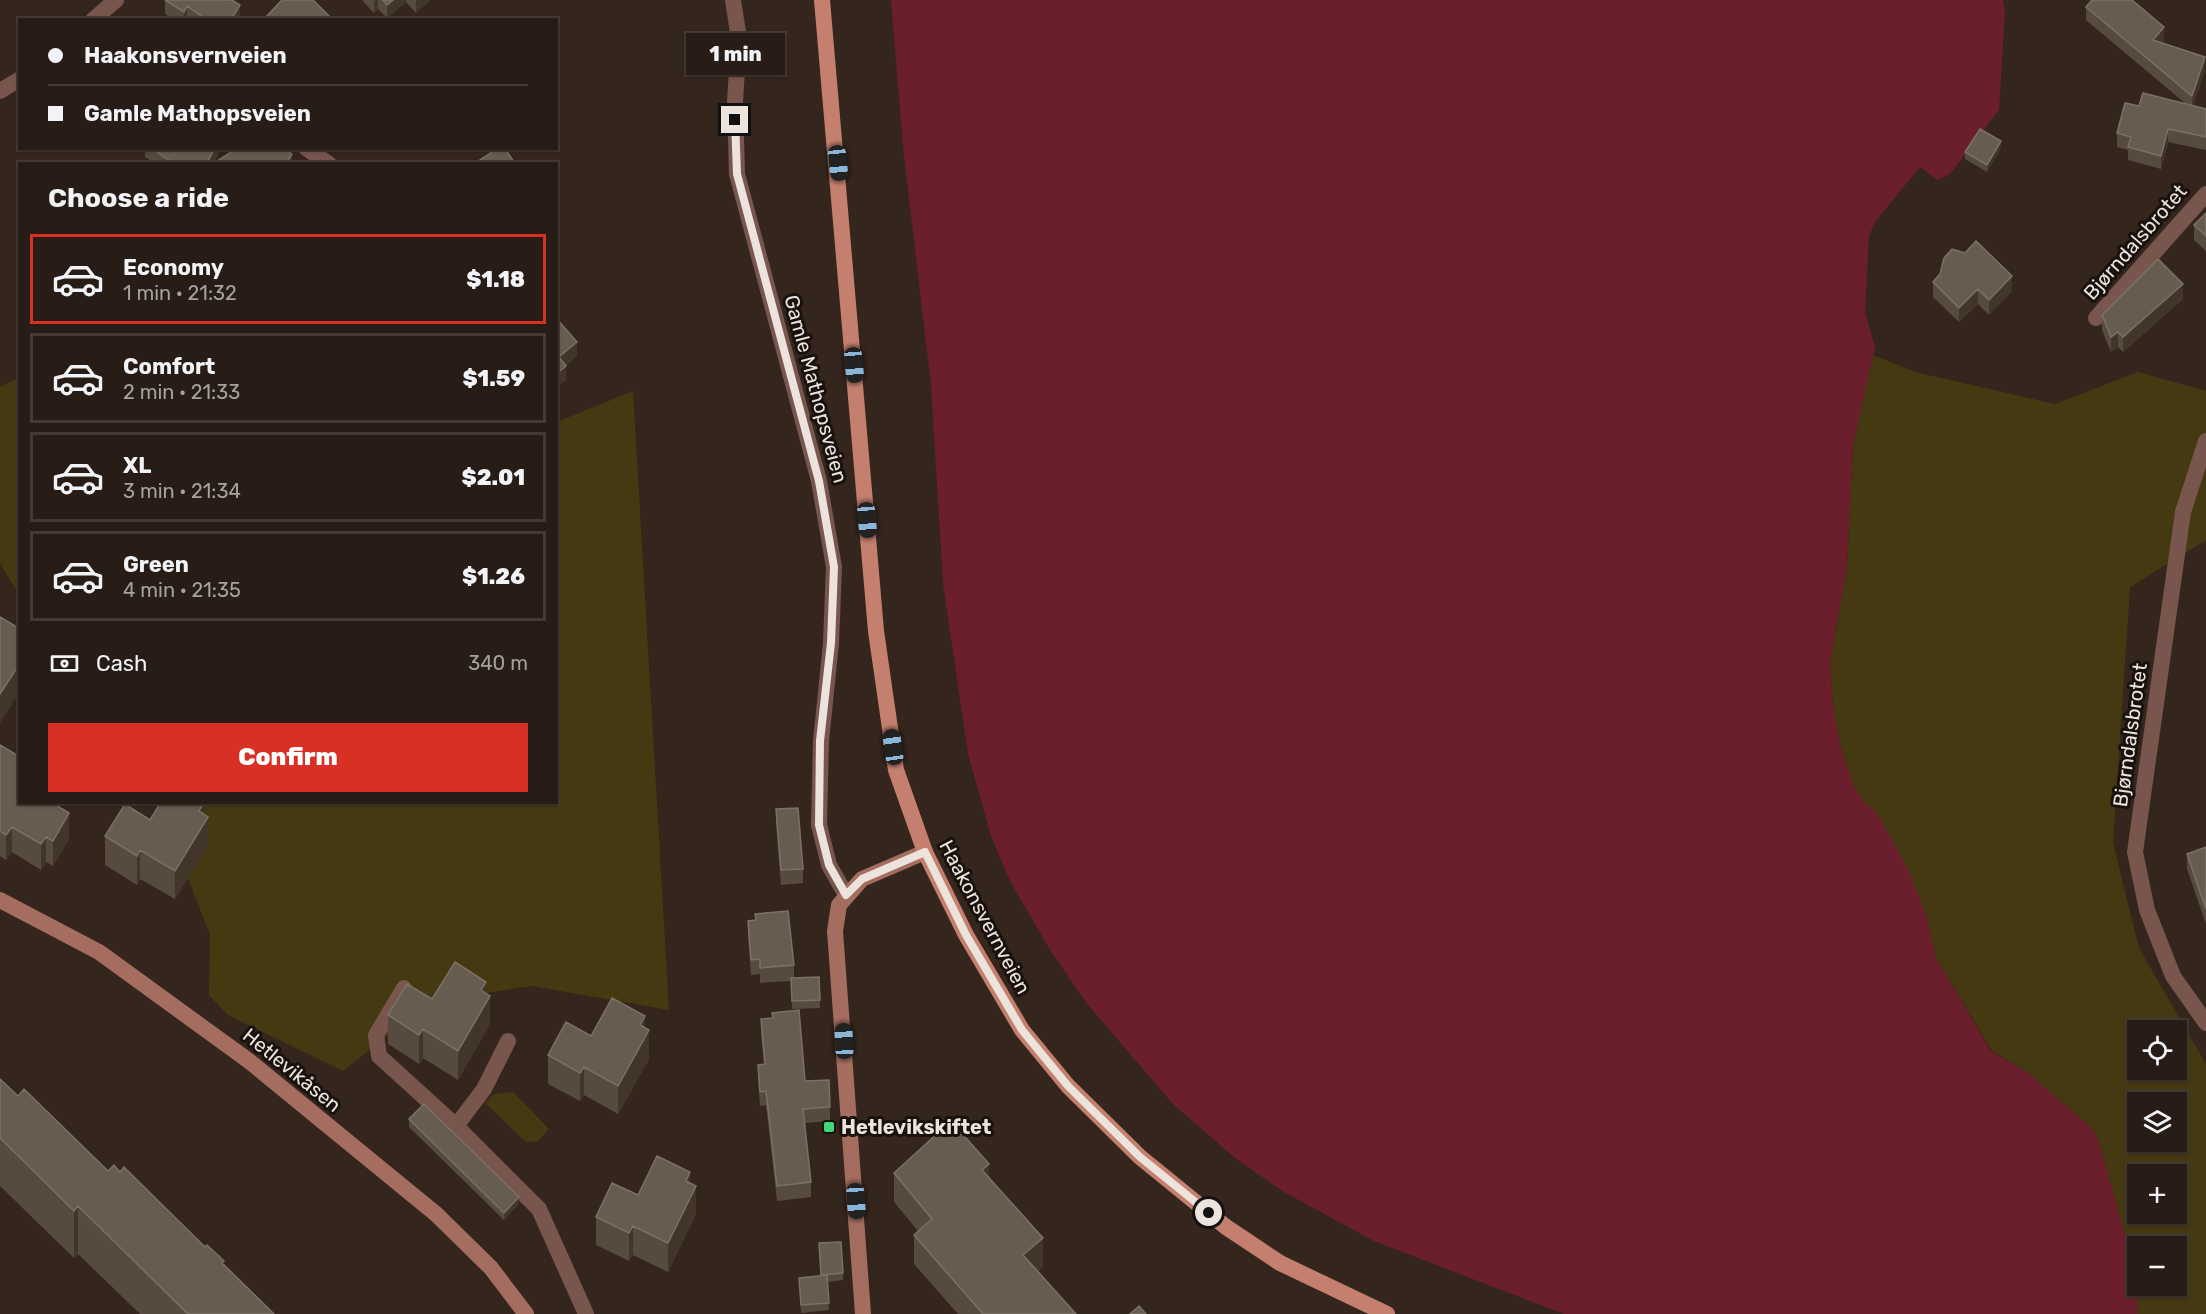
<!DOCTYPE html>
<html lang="en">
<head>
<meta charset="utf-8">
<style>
	body { margin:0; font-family:Rubik,sans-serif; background:#342923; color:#f1f3f6; height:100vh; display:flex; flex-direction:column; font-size:22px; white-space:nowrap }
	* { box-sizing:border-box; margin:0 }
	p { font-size:20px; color:#a5a1a1 }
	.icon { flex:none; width:33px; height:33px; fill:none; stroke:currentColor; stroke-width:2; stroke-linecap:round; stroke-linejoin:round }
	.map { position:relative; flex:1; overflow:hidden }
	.details { position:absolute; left:18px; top:162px; width:540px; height:642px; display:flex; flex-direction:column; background:#281c16; border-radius:0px; box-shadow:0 2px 4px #0004,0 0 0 2px #443a35 }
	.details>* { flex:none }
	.guide { position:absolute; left:18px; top:18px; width:540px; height:132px; border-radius:0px; box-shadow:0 2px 4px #0004,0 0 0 2px #443a35; display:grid; align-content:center; height:132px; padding:0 30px; background:#281c16 }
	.tools { position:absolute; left:2127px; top:1020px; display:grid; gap:12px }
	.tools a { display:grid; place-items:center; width:60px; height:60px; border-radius:0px; background:#281c16; box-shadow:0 2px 4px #0004,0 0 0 2px #443a35; font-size:30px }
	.end { position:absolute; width:27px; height:27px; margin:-14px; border:8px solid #ece3dc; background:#111; box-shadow:0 0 0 3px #111 }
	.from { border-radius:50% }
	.bubble { position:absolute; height:42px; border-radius:0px; background:#281c16; box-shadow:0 2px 4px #0004,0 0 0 2px #443a35; font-size:20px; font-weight:800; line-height:42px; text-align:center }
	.car { position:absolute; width:18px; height:36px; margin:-18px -9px; border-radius:8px; box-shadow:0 0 4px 2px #0007; background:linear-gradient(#222 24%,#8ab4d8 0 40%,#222 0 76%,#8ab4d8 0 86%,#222 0) }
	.guide b { display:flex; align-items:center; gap:21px; height:57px; font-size:22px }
	.guide b+b { border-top:2px solid #443a35 }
	.guide i { width:15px; height:15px; background:#f1f3f6 }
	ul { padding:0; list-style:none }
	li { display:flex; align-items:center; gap:18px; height:90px; margin:0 12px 9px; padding:0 18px; border:3px solid #443a35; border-radius:0px }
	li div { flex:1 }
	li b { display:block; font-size:22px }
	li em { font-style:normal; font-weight:800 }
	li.active { border-color:#d93025 }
	li>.icon { width:54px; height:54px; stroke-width:1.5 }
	h2 { padding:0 30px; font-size:27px; line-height:72px }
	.pay { display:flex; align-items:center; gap:15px; height:66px; padding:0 30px; font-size:22px }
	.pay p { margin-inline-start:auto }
	.button { display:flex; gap:12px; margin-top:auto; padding:12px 30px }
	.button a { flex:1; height:69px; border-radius:0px; background:#d93025; color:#fff; font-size:24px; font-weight:800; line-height:69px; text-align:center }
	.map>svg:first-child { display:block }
	.green { fill:#443911; fill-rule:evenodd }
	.water { fill:#6b1f2c }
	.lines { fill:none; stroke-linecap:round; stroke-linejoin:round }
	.minor { stroke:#78564d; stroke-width:16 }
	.tertiary { stroke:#78564d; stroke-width:16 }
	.secondary { stroke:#a46d60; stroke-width:16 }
	.primary { stroke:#c57f6e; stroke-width:16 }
	.wall { fill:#564b3e }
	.shaded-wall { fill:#42362a }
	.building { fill:#665c4f; stroke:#7b7165; stroke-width:1.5 }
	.route { stroke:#ece3dc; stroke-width:8 }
	.poi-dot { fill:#44d77a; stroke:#18110d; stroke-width:2 }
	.labels { text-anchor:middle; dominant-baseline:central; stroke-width:6; stroke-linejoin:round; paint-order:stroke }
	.street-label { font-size:20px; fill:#ece3dc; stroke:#18110d }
	.poi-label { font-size:20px; font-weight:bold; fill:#ece3dc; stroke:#18110d; text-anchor:start }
</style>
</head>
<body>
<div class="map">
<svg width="2206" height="1314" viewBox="0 0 2206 1314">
	<rect width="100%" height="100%" fill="#35261d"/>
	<path class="green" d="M 1873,355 L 1915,372 L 2055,404 L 2138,372 L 2206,391 L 2206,540 L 2130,587 L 2113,843 L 2139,948 L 2206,1064 L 2206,1314 L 2138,1314 L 2135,1269 L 2097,1136 L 2088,1125 L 2028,1073 L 1992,1051 L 1936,958 L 1927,918 L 1853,785 L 1840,744 L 1833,706 L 1830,662 L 1847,567 L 1853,445 ZM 2138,1030 L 2176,1030 L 2176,1070 L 2138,1070 ZM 2138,1102 L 2176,1102 L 2176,1142 L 2138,1142 ZM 2138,1174 L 2176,1174 L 2176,1214 L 2138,1214 ZM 2138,1246 L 2176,1246 L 2176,1286 L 2138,1286 Z
		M 19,377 L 19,595 L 0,563 L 0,387 Z
		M 633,391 L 669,1010 L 532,986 L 432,1001 L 343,1071 L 228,1015 L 209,995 L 210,935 L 159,803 L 556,802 L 557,422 Z
		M 513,1092 L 549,1129 L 538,1141 L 526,1142 L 485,1103 L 494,1094 Z"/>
	<path class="water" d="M 891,0 L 2003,0 L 2005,11 L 1999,110 L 1950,174 L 1938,180 L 1920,167 L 1875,222 L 1869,236 L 1865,312 L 1875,347 L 1853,445 L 1847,567 L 1830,662 L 1833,706 L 1840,744 L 1853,785 L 1866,805 L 1873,808 L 1880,818 L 1909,871 L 1927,918 L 1936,958 L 1991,1051 L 2028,1073 L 2088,1125 L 2097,1136 L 2135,1269 L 2138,1314 L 1564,1314 L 1374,1241 L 1284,1192 L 1235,1158 L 1173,1104 L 1088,1005 L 1052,953 L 1010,881 L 991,836 L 968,754 L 943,583 L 931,385 L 903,147 Z"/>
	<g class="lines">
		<path class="minor" d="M 733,0 L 739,39 L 735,101 L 737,174 L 819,481 L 834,567 L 831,643 L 821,741 L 819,825 L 829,865 L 846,895
			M 306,148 L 329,164
			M 2096,318 L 2206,194
			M 2206,441 L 2183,512 L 2135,852 L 2147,910 L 2173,976 L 2206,1023
			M 404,988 L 376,1035 L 379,1056 L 456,1126
			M 508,1041 L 484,1089 L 456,1126 L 539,1209 L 586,1314"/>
		<path class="tertiary" d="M 93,20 L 116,0
			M 0,91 L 20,79"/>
		<path class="secondary" d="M 0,900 L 99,952 L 249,1061 L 436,1214 L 491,1268 L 526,1314
			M 863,1314 L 835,931 L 839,905 L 862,879 L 925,852"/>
		<path class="primary" d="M 822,0 L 876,631 L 896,770 L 925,852 L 966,935 L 1022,1030 L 1068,1086 L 1140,1157 L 1226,1227 L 1280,1263 L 1387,1314"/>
	</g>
	<path class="wall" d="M 165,0 L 240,19 L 174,20 L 165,14 Z
		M 362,0 L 430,0 L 416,13 L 406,2 L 387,18 L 378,9 L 374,13 Z
		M 2086,7 L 2164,40 L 2162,43 L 2205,70 L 2193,106 L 2206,109 L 2206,150 L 2168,142 L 2161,169 L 2128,160 L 2128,150 L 2117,147 L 2117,133 L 2139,106 L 2186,104 L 2086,20 Z
		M 145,148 L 222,148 L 213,163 L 237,148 L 289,148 L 287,151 L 292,164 L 156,164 L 145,157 Z
		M 2001,148 L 1987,172 L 1965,159 L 1965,152 Z
		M 2206,213 L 2206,251 L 2194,240 L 2194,225 Z
		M 1933,282 L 2012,291 L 1989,315 L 1978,304 L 1959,322 L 1933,297 Z
		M 2183,299 L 2123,352 L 2118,347 L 2111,352 L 2102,330 L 2102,315 Z
		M 0,745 L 20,802 L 69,839 L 53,866 L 46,862 L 41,870 L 12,852 L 6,860 L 0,856 Z
		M 776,809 L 803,869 L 803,883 L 781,885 L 776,824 Z
		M 204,814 L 208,845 L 175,899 L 140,879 L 137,885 L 105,865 L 105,836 L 150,820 Z
		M 2206,847 L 2206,924 L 2187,869 L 2187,854 Z
		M 755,914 L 794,965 L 794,978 L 819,977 L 820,1008 L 792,1009 L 791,981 L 760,983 L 760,974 L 751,975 L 748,935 L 748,921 L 755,920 Z
		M 486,993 L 490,1024 L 458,1080 L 423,1058 L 419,1064 L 388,1044 L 388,1015 Z
		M 761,1019 L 805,1081 L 830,1107 L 830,1121 L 805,1123 L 811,1182 L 811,1197 L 777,1201 L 766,1105 L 760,1106 L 758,1079 L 758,1065 L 764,1064 L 761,1033 Z
		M 645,1028 L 649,1059 L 618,1114 L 584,1095 L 580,1101 L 548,1084 L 548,1055 L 591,1036 Z
		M 0,1079 L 18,1096 L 224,1265 L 274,1314 L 140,1314 L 78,1254 L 74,1258 L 0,1186 Z
		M 409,1119 L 519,1204 L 504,1220 L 409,1127 Z
		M 894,1173 L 989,1177 L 1043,1266 L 1038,1271 L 1076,1314 L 958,1314 L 914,1264 L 914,1235 L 918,1231 L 894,1202 Z
		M 690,1183 L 696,1214 L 668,1272 L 633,1255 L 629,1261 L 596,1245 L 596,1217 L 638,1195 Z
		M 819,1243 L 843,1273 L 843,1280 L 827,1282 L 829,1310 L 801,1313 L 799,1278 L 821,1276 Z"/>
	<path class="shaded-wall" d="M 374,0 L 378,0 L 378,9 L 374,13 Z
		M 393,0 L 406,0 L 406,2 L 387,18 L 387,5 Z
		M 416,0 L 430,0 L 416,13 Z
		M 240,5 L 240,20 L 231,20 Z
		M 187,6 L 187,20 L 184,20 L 184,12 Z
		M 2164,27 L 2164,40 L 2153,53 L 2153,40 Z
		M 2205,57 L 2205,70 L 2192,109 L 2192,96 Z
		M 2168,129 L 2168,142 L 2161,169 L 2161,156 Z
		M 2001,141 L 2001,148 L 1987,172 L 1987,165 Z
		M 215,148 L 222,148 L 213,164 L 206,164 Z
		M 292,154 L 292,164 L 286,164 Z
		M 2012,276 L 2012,291 L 1989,315 L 1989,300 Z
		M 2183,284 L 2183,299 L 2123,352 L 2123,337 Z
		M 1978,289 L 1978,304 L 1959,322 L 1959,308 Z
		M 2118,332 L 2118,347 L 2111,352 L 2111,337 Z
		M 577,342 L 577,356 L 566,366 L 566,380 L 556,389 L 556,374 L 559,357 Z
		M 20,663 L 20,692 L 0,723 L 0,694 Z
		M 204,803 L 204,824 L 208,817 L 208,845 L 175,899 L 175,871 L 199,811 Z
		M 69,813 L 69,839 L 53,866 L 53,841 Z
		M 12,827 L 12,852 L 6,860 L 6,835 Z
		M 46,837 L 46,862 L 41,870 L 41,844 Z
		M 140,850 L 140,879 L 137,885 L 137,856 Z
		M 486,982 L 486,1002 L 490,996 L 490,1024 L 458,1080 L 458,1051 L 481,990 Z
		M 645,1016 L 645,1038 L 649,1030 L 649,1059 L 618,1114 L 618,1086 L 640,1025 Z
		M 423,1029 L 423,1058 L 419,1064 L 419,1035 Z
		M 584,1067 L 584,1095 L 580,1101 L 580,1073 Z
		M 989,1164 L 989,1192 L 982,1170 Z
		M 690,1172 L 690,1197 L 696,1186 L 696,1214 L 668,1272 L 668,1243 L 686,1181 Z
		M 519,1197 L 519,1204 L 504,1220 L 504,1213 Z
		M 78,1206 L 78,1254 L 74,1258 L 74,1211 Z
		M 633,1226 L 633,1255 L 629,1261 L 629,1233 Z
		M 1043,1238 L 1043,1266 L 1023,1283 L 1023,1255 Z"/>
	<path class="building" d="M 165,0 L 232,0 L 240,5 L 231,20 L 207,20 L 187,6 L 184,12 Z
		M 282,0 L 313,0 L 333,20 L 267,20 L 265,18 Z
		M 383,0 L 393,0 L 387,5 Z
		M 2092,0 L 2132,0 L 2164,27 L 2153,40 L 2205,57 L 2192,96 L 2086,7 Z
		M 2143,93 L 2206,109 L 2206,137 L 2168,129 L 2161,156 L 2128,147 L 2131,137 L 2117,133 L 2125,103 L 2139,106 Z
		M 1980,129 L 2001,141 L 1987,165 L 1965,152 Z
		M 151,148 L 215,148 L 206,164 L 175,164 Z
		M 237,148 L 283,148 L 292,154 L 286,164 L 213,164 Z
		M 498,148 L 505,148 L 515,164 L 474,164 Z
		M 2206,213 L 2206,236 L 2194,225 Z
		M 1976,241 L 2012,276 L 1989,300 L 1978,289 L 1959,308 L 1933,282 L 1940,274 L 1944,258 L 1952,249 L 1965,253 Z
		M 2158,259 L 2183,284 L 2123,337 L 2118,332 L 2111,337 L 2102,315 Z
		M 556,318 L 577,342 L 559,357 L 566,366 L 556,374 Z
		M 0,617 L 20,629 L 20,663 L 0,694 Z
		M 0,745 L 20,757 L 20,802 L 51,802 L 69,813 L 53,841 L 46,837 L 41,844 L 12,827 L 6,835 L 0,831 Z
		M 161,802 L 204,802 L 199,811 L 208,817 L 175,871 L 140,850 L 137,856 L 105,836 L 125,804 L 150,820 Z
		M 798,808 L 803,869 L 781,870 L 776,809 Z
		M 2206,847 L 2206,909 L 2187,854 Z
		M 788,911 L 794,965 L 760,968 L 760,959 L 751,960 L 748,921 L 756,920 L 755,914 Z
		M 455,962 L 486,982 L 481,990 L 490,996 L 458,1051 L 423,1029 L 419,1035 L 388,1015 L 407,984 L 432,999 Z
		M 819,977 L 820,1000 L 792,1001 L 791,978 Z
		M 612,998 L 645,1016 L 640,1025 L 649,1030 L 618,1086 L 584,1067 L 580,1073 L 548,1055 L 566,1022 L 591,1036 Z
		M 799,1010 L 805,1081 L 829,1080 L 830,1107 L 803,1109 L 811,1182 L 777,1186 L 766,1091 L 760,1092 L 758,1065 L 765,1064 L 761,1019 L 773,1018 L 772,1013 Z
		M 0,1079 L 18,1096 L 24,1089 L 108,1171 L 114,1165 L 120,1172 L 124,1167 L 205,1247 L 207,1245 L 224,1261 L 222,1263 L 274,1314 L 188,1314 L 78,1206 L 74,1211 L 0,1138 Z
		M 424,1104 L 519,1197 L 504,1213 L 409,1119 Z
		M 951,1121 L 989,1164 L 982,1170 L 1043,1238 L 1023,1255 L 1076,1314 L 983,1314 L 914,1235 L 932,1219 L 894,1173 Z
		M 657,1156 L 690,1172 L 686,1181 L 696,1186 L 668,1243 L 633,1226 L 629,1233 L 596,1217 L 612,1183 L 638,1195 Z
		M 841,1242 L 843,1273 L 821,1275 L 819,1243 Z
		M 827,1275 L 829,1303 L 801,1305 L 799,1278 Z
		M 1139,1306 L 1146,1314 L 1130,1314 Z"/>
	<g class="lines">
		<path class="route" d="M 735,120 L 737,174 L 819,481 L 834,567 L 831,643 L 820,741 L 819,825 L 829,865 L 846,895 L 862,879 L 925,852 L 966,935 L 1022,1030 L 1068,1086 L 1140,1157 L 1209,1213"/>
	</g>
	<rect class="poi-dot" x="823" y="1121" width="12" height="12" rx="3"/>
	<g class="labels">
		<g class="street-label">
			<text transform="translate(2135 242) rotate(-49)">Bjørndalsbrotet</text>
			<text transform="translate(816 389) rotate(75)">Gamle Mathopsveien</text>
			<text transform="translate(2130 735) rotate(-82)">Bjørndalsbrotet</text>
			<text transform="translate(985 917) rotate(62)">Haakonsvernveien</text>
			<text transform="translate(292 1070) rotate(39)">Hetlevikåsen</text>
		</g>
		<g class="poi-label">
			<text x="841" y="1127">Hetlevikskiftet</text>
		</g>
	</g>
</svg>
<div class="tools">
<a><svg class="icon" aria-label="locate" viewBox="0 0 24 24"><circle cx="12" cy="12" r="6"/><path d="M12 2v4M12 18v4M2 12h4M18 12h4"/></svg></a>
<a><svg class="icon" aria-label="layers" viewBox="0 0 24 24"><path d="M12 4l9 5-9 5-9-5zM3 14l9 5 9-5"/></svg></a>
<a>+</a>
<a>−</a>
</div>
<i class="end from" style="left:1209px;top:1213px"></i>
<i class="end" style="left:735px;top:120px"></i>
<div class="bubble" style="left:686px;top:33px;width:99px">1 min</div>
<i class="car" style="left:838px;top:163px;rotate:174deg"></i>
<i class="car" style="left:854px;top:365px;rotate:175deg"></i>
<i class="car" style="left:867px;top:520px;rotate:175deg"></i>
<i class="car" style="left:893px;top:747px;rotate:352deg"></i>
<i class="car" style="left:844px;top:1041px;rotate:357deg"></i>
<i class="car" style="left:856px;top:1201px;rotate:176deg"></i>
<div class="guide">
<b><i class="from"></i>Haakonsvernveien</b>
<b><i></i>Gamle Mathopsveien</b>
</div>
<section class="details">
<h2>Choose a ride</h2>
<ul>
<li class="active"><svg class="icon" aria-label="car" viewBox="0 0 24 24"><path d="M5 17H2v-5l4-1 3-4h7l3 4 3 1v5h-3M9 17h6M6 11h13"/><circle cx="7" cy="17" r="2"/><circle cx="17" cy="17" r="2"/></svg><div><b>Economy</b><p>1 min · 21:32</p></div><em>$1.18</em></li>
<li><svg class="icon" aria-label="car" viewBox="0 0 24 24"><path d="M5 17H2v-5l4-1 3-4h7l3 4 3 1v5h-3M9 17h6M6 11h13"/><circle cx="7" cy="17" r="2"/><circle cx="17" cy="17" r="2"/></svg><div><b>Comfort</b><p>2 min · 21:33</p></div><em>$1.59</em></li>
<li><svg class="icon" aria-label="car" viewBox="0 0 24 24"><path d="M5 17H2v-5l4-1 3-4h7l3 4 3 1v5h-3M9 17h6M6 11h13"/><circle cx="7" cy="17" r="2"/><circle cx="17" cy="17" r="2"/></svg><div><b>XL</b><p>3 min · 21:34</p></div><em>$2.01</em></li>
<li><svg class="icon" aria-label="car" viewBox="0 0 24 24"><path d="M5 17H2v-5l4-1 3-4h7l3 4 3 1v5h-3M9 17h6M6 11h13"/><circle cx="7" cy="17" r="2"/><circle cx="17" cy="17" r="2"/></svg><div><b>Green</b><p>4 min · 21:35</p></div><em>$1.26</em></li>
</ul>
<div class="pay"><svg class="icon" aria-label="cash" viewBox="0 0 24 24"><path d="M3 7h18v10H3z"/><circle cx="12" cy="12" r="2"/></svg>Cash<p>340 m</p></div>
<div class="button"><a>Confirm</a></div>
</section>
</div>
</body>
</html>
